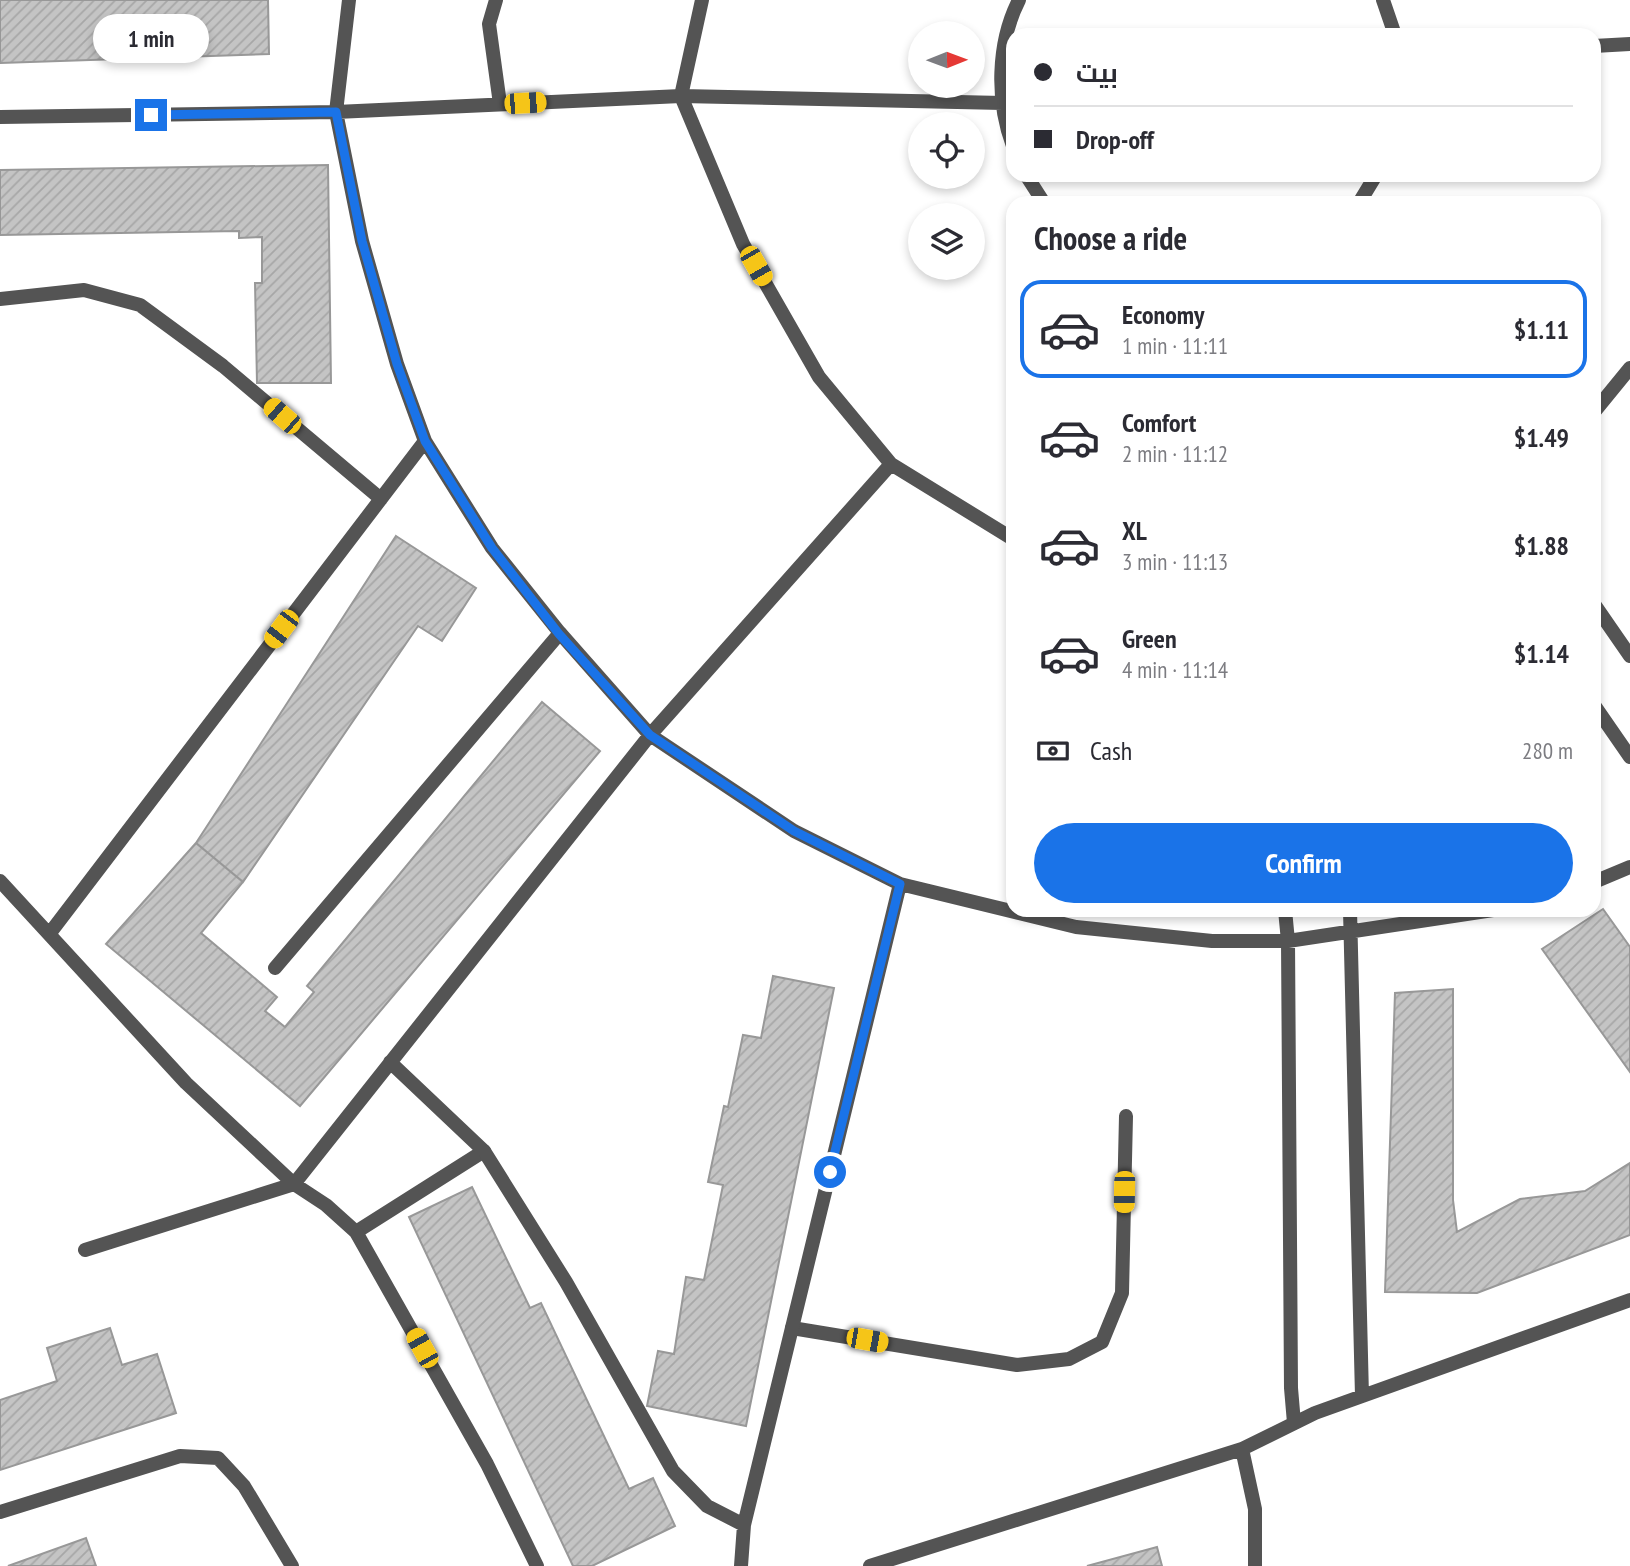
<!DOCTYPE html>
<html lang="en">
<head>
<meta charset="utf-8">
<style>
	body { margin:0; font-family:"PT Sans Narrow",Cairo,sans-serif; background:#f7f7f7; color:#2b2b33; height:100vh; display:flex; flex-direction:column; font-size:26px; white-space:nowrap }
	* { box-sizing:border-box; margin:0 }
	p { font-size:23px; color:#7c7c81 }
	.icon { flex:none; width:38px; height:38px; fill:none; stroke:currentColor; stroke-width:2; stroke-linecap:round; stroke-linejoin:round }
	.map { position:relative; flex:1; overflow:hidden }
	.sheet { position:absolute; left:1006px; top:196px; width:595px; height:721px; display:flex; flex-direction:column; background:#fff; border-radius:21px; box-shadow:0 4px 10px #0003 }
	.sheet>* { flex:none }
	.hud { position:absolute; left:1006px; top:28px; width:595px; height:154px; border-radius:21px; box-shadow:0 4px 10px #0003; display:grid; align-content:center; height:154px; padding:0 28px; background:#fff }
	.needle { width:46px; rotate:89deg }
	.controls { position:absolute; left:908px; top:21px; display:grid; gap:14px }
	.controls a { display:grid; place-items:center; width:77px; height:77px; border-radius:50%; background:#fff; box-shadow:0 4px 10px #0003; font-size:35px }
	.end { position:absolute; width:32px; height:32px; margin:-16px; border:9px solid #1a73e8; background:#fff; box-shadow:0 0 0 4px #fff }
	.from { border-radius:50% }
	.bubble { position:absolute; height:49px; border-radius:24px; background:#fff; box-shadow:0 4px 10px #0003; font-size:23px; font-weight:600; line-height:49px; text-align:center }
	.car { position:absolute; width:21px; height:42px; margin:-21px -10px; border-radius:9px; box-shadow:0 0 5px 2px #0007; background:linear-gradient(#f5c518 24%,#345 0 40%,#f5c518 0 76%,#345 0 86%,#f5c518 0) }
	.hud b { display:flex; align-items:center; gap:24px; height:66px; font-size:26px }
	.hud b+b { border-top:2px solid #e1e1e2 }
	.hud i { width:18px; height:18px; background:#2b2b33 }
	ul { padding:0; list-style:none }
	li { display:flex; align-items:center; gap:21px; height:98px; margin:0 14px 10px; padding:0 14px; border:4px solid transparent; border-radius:21px }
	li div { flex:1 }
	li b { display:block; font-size:26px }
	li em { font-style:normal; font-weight:600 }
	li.active { border-color:#1a73e8 }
	li>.icon { width:63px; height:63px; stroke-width:1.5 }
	h2 { padding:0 28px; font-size:32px; line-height:84px }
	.pay { display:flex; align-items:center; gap:18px; height:77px; padding:0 28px; font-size:26px }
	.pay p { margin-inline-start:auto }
	.cta { display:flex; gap:14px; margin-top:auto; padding:14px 28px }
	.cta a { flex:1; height:80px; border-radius:42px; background:#1a73e8; color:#fff; font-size:28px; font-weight:600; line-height:80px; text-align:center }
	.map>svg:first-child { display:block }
	.building { fill:url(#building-hatch); stroke:#989898; stroke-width:2 }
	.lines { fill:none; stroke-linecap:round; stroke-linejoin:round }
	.lane { stroke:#545454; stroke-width:14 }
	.street { stroke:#545454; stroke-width:14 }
	.route { stroke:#1a73e8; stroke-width:9 }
</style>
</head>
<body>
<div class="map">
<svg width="1630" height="1566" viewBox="0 0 1630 1566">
	<defs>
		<pattern id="building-hatch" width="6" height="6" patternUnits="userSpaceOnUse" patternTransform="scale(1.75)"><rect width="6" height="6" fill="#c4c4c4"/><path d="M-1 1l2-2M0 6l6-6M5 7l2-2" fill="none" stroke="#a7a7a7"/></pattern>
	</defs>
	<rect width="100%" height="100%" fill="#fff"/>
	<path class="building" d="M 0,0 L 268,0 L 269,54 L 0,63 Z
		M 328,165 L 331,383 L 257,383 L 255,283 L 262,283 L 262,237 L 239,238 L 239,231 L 0,235 L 0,170 Z
		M 396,536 L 476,588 L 442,641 L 418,626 L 243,882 L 196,843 Z
		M 542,702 L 600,751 L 300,1106 L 106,944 L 196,843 L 243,882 L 201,933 L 277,997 L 265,1011 L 285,1027 L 314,992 L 307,986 Z
		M 1603,909 L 1630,947 L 1630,1072 L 1542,949 Z
		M 773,976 L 834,988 L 746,1426 L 647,1406 L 658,1351 L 674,1354 L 686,1277 L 704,1280 L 723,1185 L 708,1182 L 724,1106 L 728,1107 L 743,1035 L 761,1038 Z
		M 1453,989 L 1453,1200 L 1457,1232 L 1520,1199 L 1585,1191 L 1630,1163 L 1630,1235 L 1477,1293 L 1385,1292 L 1395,993 Z
		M 472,1187 L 530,1308 L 541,1303 L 629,1489 L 653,1478 L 675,1526 L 592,1566 L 573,1566 L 409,1217 Z
		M 110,1328 L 122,1365 L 157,1354 L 176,1413 L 0,1470 L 0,1400 L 57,1381 L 47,1348 Z
		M 86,1538 L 96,1566 L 8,1566 Z
		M 1157,1547 L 1162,1566 L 1087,1566 Z"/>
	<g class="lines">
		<path class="lane" d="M 275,968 L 560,633
			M 356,1232 L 484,1151
			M 792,1328 L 1017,1365 L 1069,1359 L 1102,1342 L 1122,1293 L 1126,1116"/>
		<path class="street" d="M 349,0 L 336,112 L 362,241 L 397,364 L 425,441 L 492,548 L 560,633 L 650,735 L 794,831 L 900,884 L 1076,927 L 1212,941 L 1288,941 L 1493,910
			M 496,0 L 489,24 L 500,104
			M 702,0 L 681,96 L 743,244 L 819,377 L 891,464 L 1013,539
			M 1383,0 L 1395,35
			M 1594,46 L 1630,44
			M 0,117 L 336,112 L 681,96 L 1003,103
			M 1013,146 C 996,101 997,43 1019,0
			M 1026,175 L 1044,203
			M 1359,203 L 1376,175
			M 0,299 L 84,290 L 140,305 L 223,366 L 381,499
			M 1594,412 L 1630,368
			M 1594,604 L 1630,656
			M 1594,705 L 1630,757
			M 0,881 L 186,1083 L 294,1184 L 326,1205 L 356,1232 L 487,1464 L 537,1566
			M 1594,882 L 1630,867
			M 1285,910 L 1288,941 L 1291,1388 L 1294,1423
			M 1350,910 L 1362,1396
			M 50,933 L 425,441
			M 390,1062 L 484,1151 L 566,1282 L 673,1471 L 707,1506 L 744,1525
			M 85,1250 L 294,1184 L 650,735 L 891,464
			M 1242,1449 L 1315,1413 L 1630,1300
			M 0,1512 L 180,1456 L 218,1458 L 244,1486 L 292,1566
			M 741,1566 L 744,1525 L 900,884
			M 870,1566 L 1242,1449 L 1255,1509 L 1255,1566"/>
	</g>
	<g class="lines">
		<path class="route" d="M 151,115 L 336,112 L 362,241 L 397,364 L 425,441 L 492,548 L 559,634 L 650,735 L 794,831 L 900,884 L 830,1172"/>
	</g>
</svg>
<div class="controls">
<a><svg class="needle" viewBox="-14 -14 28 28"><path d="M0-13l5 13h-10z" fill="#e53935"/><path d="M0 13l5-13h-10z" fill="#7c7c81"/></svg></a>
<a><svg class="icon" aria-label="locate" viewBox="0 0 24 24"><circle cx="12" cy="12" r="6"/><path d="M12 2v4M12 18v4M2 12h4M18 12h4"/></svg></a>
<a><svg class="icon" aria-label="layers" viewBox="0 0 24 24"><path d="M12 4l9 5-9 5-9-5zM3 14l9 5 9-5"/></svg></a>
</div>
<i class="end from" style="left:830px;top:1172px"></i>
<i class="end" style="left:151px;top:115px"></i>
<div class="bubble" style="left:93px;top:14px;width:116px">1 min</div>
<i class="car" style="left:525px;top:103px;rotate:87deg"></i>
<i class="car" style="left:756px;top:266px;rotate:150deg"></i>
<i class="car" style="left:282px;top:416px;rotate:311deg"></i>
<i class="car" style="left:281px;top:629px;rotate:217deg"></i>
<i class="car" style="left:1124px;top:1192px;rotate:181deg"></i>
<i class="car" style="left:867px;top:1340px;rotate:100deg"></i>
<i class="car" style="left:422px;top:1348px;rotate:331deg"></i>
<div class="hud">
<b><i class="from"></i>بيت</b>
<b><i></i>Drop-off</b>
</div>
<section class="sheet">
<h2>Choose a ride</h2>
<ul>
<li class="active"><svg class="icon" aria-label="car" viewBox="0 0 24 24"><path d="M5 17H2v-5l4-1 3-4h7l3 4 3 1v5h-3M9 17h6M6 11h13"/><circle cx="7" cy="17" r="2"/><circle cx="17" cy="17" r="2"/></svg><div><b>Economy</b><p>1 min · 11:11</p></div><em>$1.11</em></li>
<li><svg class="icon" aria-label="car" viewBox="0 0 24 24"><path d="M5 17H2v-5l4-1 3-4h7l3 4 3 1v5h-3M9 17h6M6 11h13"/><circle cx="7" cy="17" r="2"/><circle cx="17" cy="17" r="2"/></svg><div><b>Comfort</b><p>2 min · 11:12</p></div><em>$1.49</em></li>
<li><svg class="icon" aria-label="car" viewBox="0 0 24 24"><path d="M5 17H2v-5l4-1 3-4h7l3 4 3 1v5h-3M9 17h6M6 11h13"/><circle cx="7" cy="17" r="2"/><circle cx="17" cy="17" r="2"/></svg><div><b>XL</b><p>3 min · 11:13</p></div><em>$1.88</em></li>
<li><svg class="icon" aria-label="car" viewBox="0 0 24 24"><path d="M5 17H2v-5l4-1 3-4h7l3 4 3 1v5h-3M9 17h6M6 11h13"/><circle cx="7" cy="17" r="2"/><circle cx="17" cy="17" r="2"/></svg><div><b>Green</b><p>4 min · 11:14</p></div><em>$1.14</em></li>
</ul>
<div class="pay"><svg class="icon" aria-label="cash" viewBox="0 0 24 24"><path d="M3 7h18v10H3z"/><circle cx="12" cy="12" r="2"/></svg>Cash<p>280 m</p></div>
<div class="cta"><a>Confirm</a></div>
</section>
</div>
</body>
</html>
